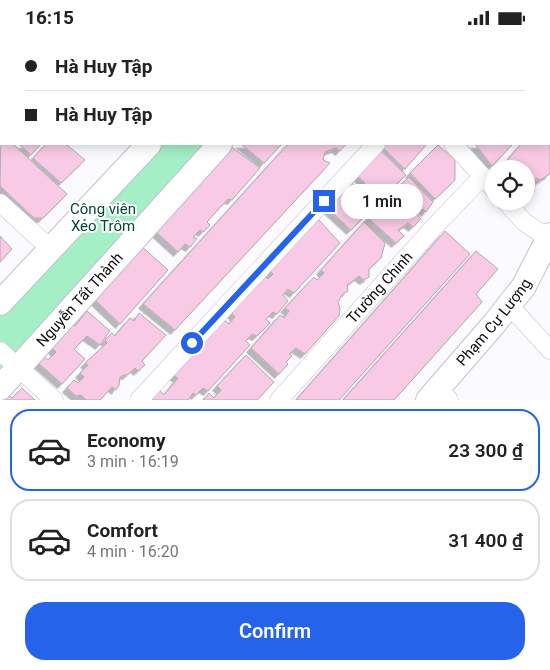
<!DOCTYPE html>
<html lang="en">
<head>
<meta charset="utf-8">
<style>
	body { margin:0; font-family:Roboto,sans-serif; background:#f2f2f2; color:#222; height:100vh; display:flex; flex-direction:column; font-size:19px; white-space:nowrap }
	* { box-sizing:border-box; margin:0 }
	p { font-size:16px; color:#767676 }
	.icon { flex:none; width:28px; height:28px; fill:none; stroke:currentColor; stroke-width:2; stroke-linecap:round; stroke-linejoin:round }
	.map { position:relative; height:365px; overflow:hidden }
	.panel { display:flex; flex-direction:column; background:#fff; flex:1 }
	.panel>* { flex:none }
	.hud { position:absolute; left:0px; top:0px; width:550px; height:110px; box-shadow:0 2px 12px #0003; display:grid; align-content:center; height:110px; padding:0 25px; background:#fff }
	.buttons { position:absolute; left:485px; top:125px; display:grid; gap:10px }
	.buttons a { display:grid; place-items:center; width:50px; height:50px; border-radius:50%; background:#fff; box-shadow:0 2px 12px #0003; font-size:25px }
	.end { position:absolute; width:22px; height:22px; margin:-11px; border:6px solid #2563eb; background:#fff; box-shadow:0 0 0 2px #fff }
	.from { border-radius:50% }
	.bubble { position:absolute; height:35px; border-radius:18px; background:#fff; box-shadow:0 2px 12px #0003; font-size:16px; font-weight:600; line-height:35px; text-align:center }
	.hud b { display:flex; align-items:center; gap:18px; height:48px; font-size:19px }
	.hud b+b { border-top:1px solid #e0e0e0 }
	.hud i { width:12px; height:12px; background:#222 }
	ul { padding:9px 0 0; list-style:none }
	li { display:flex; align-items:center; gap:15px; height:82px; margin:0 10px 8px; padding:0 15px; border:2px solid #e0e0e0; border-radius:20px }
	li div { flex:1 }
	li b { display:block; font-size:19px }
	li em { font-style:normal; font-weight:600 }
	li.active { border-color:#2563eb }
	li>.icon { width:45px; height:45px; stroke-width:1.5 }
	.button { display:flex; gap:10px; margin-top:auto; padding:10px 25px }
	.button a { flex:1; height:58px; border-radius:20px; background:#2563eb; color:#fff; font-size:20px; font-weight:600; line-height:58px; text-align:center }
	.status { display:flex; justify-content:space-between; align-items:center; height:35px; padding:0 25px; background:#fff; direction:ltr }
	.status svg { height:14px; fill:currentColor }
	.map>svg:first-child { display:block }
	.green { fill:#a4efc5 }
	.building { fill:#f9cae5; stroke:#b4a8ae; filter:url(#shadow) }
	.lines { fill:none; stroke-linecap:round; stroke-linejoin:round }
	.street-casing { stroke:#c2c1cd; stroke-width:19 }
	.secondary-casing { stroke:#c2c1cd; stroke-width:26 }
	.street { stroke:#fff; stroke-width:18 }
	.secondary { stroke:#fff; stroke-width:24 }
	.route { stroke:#2563eb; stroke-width:6 }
	.labels { text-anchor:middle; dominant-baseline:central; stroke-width:4; stroke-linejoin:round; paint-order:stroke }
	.park-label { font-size:15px; fill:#034a2d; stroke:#fff }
	.street-label { font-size:15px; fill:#0c0c10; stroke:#fff }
</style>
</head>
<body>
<div class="status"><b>16:15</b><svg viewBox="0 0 49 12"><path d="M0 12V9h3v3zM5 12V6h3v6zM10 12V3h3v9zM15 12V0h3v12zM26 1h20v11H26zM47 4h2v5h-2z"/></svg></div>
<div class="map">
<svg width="550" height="365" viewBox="0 0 550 365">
	<defs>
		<filter id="shadow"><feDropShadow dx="-4.5" dy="4.5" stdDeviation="0" flood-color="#0004"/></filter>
	</defs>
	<rect width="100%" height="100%" fill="#fafaff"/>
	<path class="green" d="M 133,109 L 208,109 L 0,337 L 0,255 Z"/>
	<path class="building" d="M 0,0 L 57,0 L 1,1 L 0,59 Z
		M 144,0 L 204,0 L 143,1 Z
		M 550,74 L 550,139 L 540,145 L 536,143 L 534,157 L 526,159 L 526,134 L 500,134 L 521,109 L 549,109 Z
		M 1,98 L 1,109 L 13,109 L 67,159 L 43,183 L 34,183 L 0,151 Z
		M 19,109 L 41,109 L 31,120 Z
		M 46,109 L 66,109 L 85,125 L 61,148 L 33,123 Z
		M 241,109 L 282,109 L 264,128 Z
		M 288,109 L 346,109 L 340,116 L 336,113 L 325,117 L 323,125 L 330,128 L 175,295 L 143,269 Z
		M 381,109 L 427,109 L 405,134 L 380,110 Z
		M 475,109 L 513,109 L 492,131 Z
		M 438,110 L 455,125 L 455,145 L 435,164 L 410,138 Z
		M 230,111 L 260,133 L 232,165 L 228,164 L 214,179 L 207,187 L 210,190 L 203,197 L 200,195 L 193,202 L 197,204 L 190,212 L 185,209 L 178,217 L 154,195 Z
		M 377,112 L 406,140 L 373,172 L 370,171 L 369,174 L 363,175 L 367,179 L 351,195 L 326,172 L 349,145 L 359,155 L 365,148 L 354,138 Z
		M 409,142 L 433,167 L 426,177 L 423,174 L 417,179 L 421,184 L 413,192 L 408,188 L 398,195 L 404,201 L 396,208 L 368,183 L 393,157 L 398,161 L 404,156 L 399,151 Z
		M 313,184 L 316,187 L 318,184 L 340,208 L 294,258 L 288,254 L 283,260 L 288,266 L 277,279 L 273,277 L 266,284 L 270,288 L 257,301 L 252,299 L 246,306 L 250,310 L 208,356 L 203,353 L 196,360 L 193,358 L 188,365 L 151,365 L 159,355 L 164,360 L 178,343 L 171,338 L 223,284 L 229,289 L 235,282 L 232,278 L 236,273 L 233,269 L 245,263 L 259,248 L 256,245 L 262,238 L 268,244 L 273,239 L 266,231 Z
		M 364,187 L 385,208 L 381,223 L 369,234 L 369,242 L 364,245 L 359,241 L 347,250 L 348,256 L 342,260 L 338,267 L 340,274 L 339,281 L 305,319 L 296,313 L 289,319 L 292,321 L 286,327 L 288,329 L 279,339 L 251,313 L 280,280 L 284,283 L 289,276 L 285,273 L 314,242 L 317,245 L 324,238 L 321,235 Z
		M 445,196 L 470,219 L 339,365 L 296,365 Z
		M 0,201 L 12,214 L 0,227 Z
		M 140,210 L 168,235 L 120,289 L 94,264 Z
		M 476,216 L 498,234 L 476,259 L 482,267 L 394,365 L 343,365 Z
		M 87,276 L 110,296 L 100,310 L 87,301 L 74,314 L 85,324 L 62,349 L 37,327 L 43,321 L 48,325 L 56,317 L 50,311 L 68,284 L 75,291 Z
		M 139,278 L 166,300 L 142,326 L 145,330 L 138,336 L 135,333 L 127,340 L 124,340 L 120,342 L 119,350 L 116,355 L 112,352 L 100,365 L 86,365 L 81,360 L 76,361 L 67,353 L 74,345 L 78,348 L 84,342 L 80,338 L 88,330 L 85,328 L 107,308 L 105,305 L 112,298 L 115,301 L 130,283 L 134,286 Z
		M 246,320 L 274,347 L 257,365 L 203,365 L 209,358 L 214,363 L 221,355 L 217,351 Z
		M 22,353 L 35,365 L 0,365 L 0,361 L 5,357 L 12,363 Z"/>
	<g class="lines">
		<g class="street-casing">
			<g id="street">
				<path d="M 360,0 L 361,1"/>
				<path d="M 81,1 L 82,0"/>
				<path d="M 457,1 L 459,0"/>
				<path d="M 0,92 L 1,90"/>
				<path d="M 453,109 L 494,154"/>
				<path d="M 505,166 L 524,187 L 548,203"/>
				<path d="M 0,168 L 51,214"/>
				<path d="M 509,270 L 550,315"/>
				<path d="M 0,316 L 54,365"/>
				<path d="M 438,353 L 449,365"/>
				<path d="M 139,365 L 376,109"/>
				<path id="s1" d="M 279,365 L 434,192 L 483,141"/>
			</g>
		</g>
		<g class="secondary-casing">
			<g id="secondary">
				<path d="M 247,1 L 248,0"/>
				<path d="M 317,1 L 318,0"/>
				<path d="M 0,268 L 149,109"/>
				<path id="s2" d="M 0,353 L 220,109"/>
				<path id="s3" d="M 428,365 L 494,289 L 524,251 L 550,200"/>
			</g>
		</g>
		<use href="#street" class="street"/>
		<use href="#secondary" class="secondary"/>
	</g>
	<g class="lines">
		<path class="route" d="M 192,308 L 324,166"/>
	</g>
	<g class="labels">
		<g class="park-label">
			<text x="103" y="174">Công viên<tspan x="103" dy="17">Xẻo Trôm</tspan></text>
		</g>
		<g class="street-label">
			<text stroke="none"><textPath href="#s1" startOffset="151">Trường Chinh</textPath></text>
			<text stroke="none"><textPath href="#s2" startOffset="119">Nguyễn Tất Thành</textPath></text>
			<text stroke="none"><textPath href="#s3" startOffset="102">Phạm Cự Lượng</textPath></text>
		</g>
	</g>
</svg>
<div class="buttons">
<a><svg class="icon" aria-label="locate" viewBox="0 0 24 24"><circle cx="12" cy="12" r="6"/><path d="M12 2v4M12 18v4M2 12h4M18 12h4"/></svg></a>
</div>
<i class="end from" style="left:192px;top:308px"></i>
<i class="end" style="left:324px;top:166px"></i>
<div class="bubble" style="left:341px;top:149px;width:82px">1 min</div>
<div class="hud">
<b><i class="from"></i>Hà Huy Tập</b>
<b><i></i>Hà Huy Tập</b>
</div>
</div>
<section class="panel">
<ul>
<li class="active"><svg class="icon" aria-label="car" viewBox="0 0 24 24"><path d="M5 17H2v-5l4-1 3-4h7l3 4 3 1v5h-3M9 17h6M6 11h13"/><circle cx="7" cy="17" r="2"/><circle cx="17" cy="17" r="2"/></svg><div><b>Economy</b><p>3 min · 16:19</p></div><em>23 300 ₫</em></li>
<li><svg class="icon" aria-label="car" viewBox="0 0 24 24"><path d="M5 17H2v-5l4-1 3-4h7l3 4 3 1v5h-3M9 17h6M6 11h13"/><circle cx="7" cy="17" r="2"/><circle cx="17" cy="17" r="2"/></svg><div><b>Comfort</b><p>4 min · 16:20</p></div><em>31 400 ₫</em></li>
</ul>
<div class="button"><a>Confirm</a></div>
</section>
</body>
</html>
